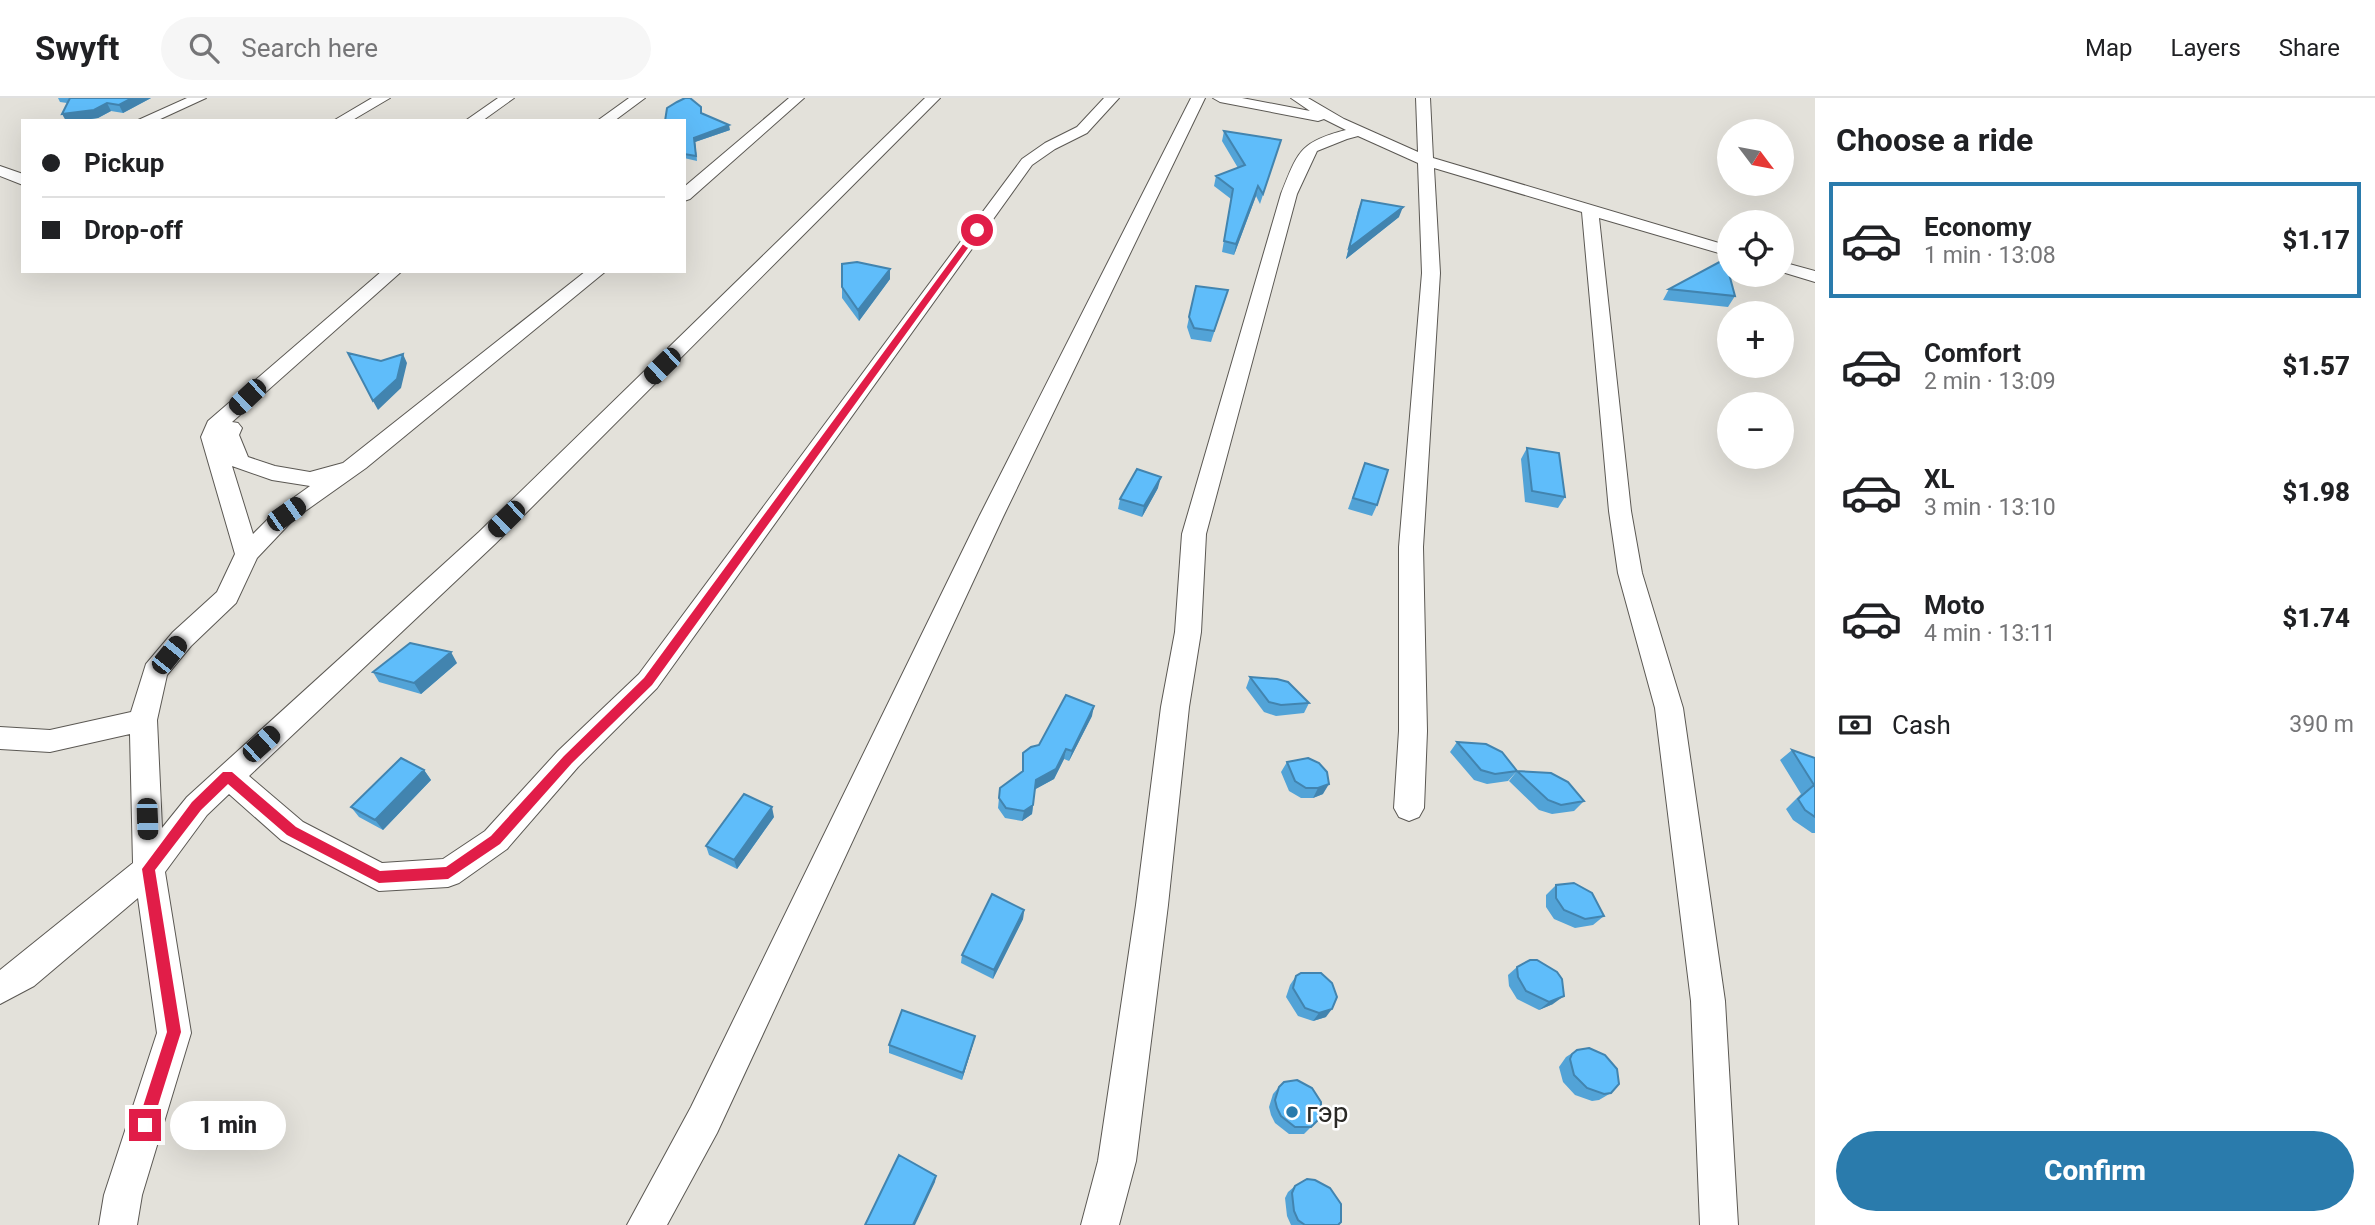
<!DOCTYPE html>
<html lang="en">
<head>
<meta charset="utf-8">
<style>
	body { margin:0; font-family:Roboto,sans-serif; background:#f6f6f6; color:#202124; height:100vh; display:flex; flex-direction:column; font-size:26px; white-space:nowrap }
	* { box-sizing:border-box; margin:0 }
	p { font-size:23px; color:#757577 }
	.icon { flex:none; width:38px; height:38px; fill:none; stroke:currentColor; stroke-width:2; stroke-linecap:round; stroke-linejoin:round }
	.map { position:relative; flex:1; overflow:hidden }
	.drawer { display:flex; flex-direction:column; background:#fff; width:560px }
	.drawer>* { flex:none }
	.top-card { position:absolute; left:21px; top:21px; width:665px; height:154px; border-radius:0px; box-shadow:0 7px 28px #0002; display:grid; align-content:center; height:154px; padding:0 21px; background:#fff }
	.needle { width:46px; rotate:122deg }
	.controls { position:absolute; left:1717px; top:21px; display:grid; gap:14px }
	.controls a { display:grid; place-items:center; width:77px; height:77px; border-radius:50%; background:#fff; box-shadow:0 7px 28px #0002; font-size:35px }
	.end { position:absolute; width:32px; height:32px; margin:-16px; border:9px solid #e11d48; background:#fff; box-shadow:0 0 0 4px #fff }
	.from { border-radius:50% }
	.bubble { position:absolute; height:49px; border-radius:24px; background:#fff; box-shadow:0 7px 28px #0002; font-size:23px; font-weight:800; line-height:49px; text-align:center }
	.car { position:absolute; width:21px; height:42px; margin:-21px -10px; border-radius:9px; box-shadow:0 0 5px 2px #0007; background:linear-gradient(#222 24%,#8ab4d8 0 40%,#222 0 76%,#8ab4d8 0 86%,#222 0) }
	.top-card b { display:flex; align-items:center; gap:24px; height:66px; font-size:26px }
	.top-card b+b { border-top:2px solid #e0e0e0 }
	.top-card i { width:18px; height:18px; background:#202124 }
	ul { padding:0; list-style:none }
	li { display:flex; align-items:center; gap:21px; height:116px; margin:0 14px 10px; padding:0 7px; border:4px solid transparent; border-radius:0px }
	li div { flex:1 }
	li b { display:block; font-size:26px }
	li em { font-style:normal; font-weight:800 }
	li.on { border-color:#2a7bac }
	li>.icon { width:63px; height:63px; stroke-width:1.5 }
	h2 { padding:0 21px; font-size:32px; line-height:84px }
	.pay { display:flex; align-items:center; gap:18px; height:77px; padding:0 21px; font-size:26px }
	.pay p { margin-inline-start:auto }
	.button { display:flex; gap:14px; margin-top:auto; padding:14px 21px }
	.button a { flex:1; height:80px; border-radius:42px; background:#2a7bac; color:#fff; font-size:28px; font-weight:800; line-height:80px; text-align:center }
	header { display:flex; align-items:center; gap:42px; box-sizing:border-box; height:98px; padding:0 35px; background:#fff; border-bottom:2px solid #e0e0e0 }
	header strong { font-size:33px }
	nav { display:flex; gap:38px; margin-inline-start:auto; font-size:24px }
	.search { width:490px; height:63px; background:#f6f6f6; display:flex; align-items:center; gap:18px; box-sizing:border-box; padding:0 24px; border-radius:38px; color:#757577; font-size:26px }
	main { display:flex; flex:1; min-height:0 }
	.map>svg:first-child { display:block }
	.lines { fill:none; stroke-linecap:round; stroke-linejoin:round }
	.street-casing { stroke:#5b5853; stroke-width:2 }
	.street { fill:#fff; fill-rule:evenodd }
	.wall { fill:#52a3d7 }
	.shaded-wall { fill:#4284af }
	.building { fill:#5fbdfa; stroke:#4284af; stroke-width:2 }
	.route { fill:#e11d48 }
	.poi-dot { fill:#2a7bac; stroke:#fff; stroke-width:2.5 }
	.labels { text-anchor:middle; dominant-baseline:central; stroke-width:5; stroke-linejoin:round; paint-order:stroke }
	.near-poi-label { font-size:28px; fill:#2b2a27; stroke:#fff; text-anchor:start }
</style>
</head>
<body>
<header>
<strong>Swyft</strong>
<div class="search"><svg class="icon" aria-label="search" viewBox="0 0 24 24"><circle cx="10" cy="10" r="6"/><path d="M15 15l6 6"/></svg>Search here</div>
<nav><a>Map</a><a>Layers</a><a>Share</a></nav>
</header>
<main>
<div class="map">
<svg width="1815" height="1127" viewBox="0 0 1815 1127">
	<rect width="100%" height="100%" fill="#e3e1da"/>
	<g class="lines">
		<g class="street-casing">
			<path id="street" d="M 187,0 L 206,0 L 156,23 L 136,23 Z
				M 372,0 L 390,0 L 351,23 L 333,23 Z
				M 498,0 L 514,0 L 482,23 L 465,23 Z
				M 629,0 L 645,0 L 614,23 L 597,23 Z
				M 789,0 L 804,0 L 690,101 L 684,103 L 684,89 Z
				M 925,0 L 940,0 L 495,446 L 249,678 L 303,724 L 382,765 L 443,761 L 485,733 L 558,653 L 639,576 L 1022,61 L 1045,45 L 1077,29 L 1104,0 L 1119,0 L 1087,35 L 1055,51 L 1032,67 L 657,590 L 578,669 L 507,751 L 459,785 L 448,789 L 379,793 L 281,742 L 229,696 L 207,717 L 165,774 L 191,935 L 142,1097 L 137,1127 L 99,1127 L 104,1097 L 157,935 L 138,800 L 34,888 L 0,906 L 0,872 L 133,765 L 130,636 L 50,654 L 0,651 L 0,629 L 50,632 L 131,614 L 146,566 L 173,534 L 217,494 L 235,456 L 201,339 L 208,323 L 382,173 L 402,173 L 232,324 L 238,325 L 242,330 L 239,337 L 248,359 L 275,368 L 310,374 L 343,365 L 586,173 L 606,173 L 366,370 L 294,421 L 257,460 L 236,505 L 191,548 L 167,577 L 157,622 L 162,730 L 187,699 L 479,434 ZM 232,368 L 272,382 L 310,388 L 278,411 L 253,436 Z
				M 1191,0 L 1205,0 L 1003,419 L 717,1035 L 667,1127 L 627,1127 L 691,1009 L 979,419 Z
				M 1213,0 L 1242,0 L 1310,13 L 1291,0 L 1308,0 L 1344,21 L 1418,54 L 1416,0 L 1430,0 L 1433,60 L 1729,148 L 1729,158 L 1599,120 L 1631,413 L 1642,475 L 1683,610 L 1725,903 L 1738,1127 L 1700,1127 L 1691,903 L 1655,610 L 1618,475 L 1609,413 L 1582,114 L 1434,70 L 1440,175 L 1423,449 L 1427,633 L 1424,710 L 1419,719 L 1409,723 L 1399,719 L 1394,710 L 1399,633 L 1399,449 L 1422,175 L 1418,65 L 1358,38 L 1347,41 L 1317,53 L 1297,96 L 1206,436 L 1201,534 L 1189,609 L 1168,807 L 1136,1063 L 1119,1127 L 1081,1127 L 1098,1063 L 1136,807 L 1161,609 L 1175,534 L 1182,436 L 1281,96 C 1298,54 1299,44 1346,32 L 1324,21 L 1318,23 L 1220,4 Z
				M 0,68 L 23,76 L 23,87 L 0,78 Z
				M 1782,164 L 1815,173 L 1815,184 L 1782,174 Z"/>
		</g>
		<use href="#street" class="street"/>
	</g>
	<path class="wall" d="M 58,0 L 151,0 L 123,15 L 111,13 L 98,20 L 76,23 L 66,23 L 67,5 L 60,4 Z
		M 702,15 L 730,32 L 695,44 L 697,63 L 684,60 L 684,23 Z
		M 1224,33 L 1278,51 L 1260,106 L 1256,98 L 1234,157 L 1222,154 L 1231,101 L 1214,88 L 1216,78 L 1238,70 L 1222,43 Z
		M 1362,102 L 1399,119 L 1346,161 L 1358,112 Z
		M 890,171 L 890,181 L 859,223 L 842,200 L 842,189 Z
		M 1196,188 L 1228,192 L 1211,244 L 1191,241 L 1187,229 Z
		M 1669,191 L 1735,198 L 1728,209 L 1663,202 Z
		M 1527,350 L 1565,399 L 1558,410 L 1525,404 L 1521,361 Z
		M 1365,365 L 1377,407 L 1372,418 L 1348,411 Z
		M 1158,390 L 1142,419 L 1118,411 L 1120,401 Z
		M 457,565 L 421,596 L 379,584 L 373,574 Z
		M 1250,579 L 1309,605 L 1304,615 L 1276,618 L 1264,614 L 1246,590 Z
		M 1092,618 L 1069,663 L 1064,661 L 1054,681 L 1035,691 L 1032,716 L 1022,723 L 1005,720 L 998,710 L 1000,690 L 1022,675 L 1023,655 Z
		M 1457,644 L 1517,673 L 1508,683 L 1487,686 L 1474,682 L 1450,654 Z
		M 1792,652 L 1815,660 L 1815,735 L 1812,735 L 1793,722 L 1786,711 L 1801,696 L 1780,662 Z
		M 1308,660 L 1323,696 L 1313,700 L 1301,700 L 1289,693 L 1281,674 L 1287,664 Z
		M 424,672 L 431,682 L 383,732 L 359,719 L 351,709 Z
		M 1517,673 L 1584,703 L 1574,713 L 1552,716 L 1539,712 L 1509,683 Z
		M 774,719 L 737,771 L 709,757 L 706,748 Z
		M 1556,787 L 1604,818 L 1593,827 L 1575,830 L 1554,821 L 1546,809 L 1546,797 Z
		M 1024,812 L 1023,821 L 993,881 L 961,865 L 962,857 Z
		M 1517,869 L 1553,906 L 1539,912 L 1517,901 L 1509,888 L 1508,877 Z
		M 1296,878 L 1326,919 L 1313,923 L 1298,918 L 1286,899 L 1290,887 Z
		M 975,938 L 973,946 L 962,982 L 889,955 L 889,947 Z
		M 1577,952 L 1611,995 L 1599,1002 L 1592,1003 L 1575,997 L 1563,984 L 1559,969 L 1566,959 Z
		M 1279,989 L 1321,1019 L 1304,1036 L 1289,1036 L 1275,1025 L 1271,1017 L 1269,1009 L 1273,996 Z
		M 1295,1088 L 1338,1127 L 1291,1127 L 1287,1118 L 1285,1100 L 1288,1094 Z"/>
	<path class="shaded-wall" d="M 132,0 L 151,0 L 123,15 L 119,7 Z
		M 107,5 L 111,13 L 98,20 L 76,23 L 66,23 L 62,16 Z
		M 729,27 L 730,32 L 695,44 L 697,63 L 694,40 Z
		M 1258,88 L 1256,98 L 1234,157 L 1236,146 Z
		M 1403,109 L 1399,119 L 1346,161 L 1349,150 Z
		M 890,171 L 890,181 L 859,223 L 858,212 Z
		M 403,256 L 407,265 L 401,290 L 378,312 L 373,303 Z
		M 1161,379 L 1158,390 L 1142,419 L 1144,408 Z
		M 451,554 L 457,565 L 421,596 L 414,585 Z
		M 1094,608 L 1092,618 L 1069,663 L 1072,653 Z
		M 1066,651 L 1064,661 L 1054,681 L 1034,692 L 1036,682 Z
		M 424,672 L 431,682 L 383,732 L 375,722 Z
		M 1329,686 L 1323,696 L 1313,700 L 1318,690 Z
		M 1033,707 L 1032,716 L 1022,723 L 1024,713 Z
		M 772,709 L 774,719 L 737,771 L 734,762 Z
		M 1024,812 L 1023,821 L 993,881 L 994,872 Z
		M 1564,898 L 1553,906 L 1539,912 L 1549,904 Z
		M 1332,911 L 1326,919 L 1313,923 L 1319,915 Z
		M 975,938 L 973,946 L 962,982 L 963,975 Z
		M 936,1078 L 935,1084 L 915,1127 L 913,1127 Z"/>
	<path class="building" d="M 70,0 L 132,0 L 119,7 L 107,5 L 94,12 L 62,16 Z
		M 685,0 L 690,0 L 701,9 L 701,15 L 729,27 L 694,40 L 696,58 L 684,56 L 684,23 L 665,23 L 667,10 L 677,4 Z
		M 1224,33 L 1281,42 L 1263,96 L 1258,88 L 1236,146 L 1224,143 L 1233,91 L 1216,78 L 1245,67 Z
		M 1362,102 L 1403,109 L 1349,150 Z
		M 1725,161 L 1735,198 L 1669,191 Z
		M 857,164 L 890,171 L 858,212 L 842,189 L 842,166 Z
		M 1196,188 L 1228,192 L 1214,233 L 1194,230 L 1189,219 Z
		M 348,255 L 381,263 L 403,256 L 397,281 L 373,303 Z
		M 1527,350 L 1559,355 L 1565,399 L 1532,393 Z
		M 1365,365 L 1388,372 L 1377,407 L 1353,400 Z
		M 1137,371 L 1161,379 L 1144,408 L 1120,401 Z
		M 410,545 L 451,554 L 414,585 L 373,574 Z
		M 1250,579 L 1277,581 L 1288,584 L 1309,605 L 1281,607 L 1269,604 Z
		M 1066,597 L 1094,608 L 1072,653 L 1066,651 L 1056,671 L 1036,682 L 1033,707 L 1024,713 L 1006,710 L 999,700 L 1000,690 L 1023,673 L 1023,655 L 1031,649 L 1039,647 Z
		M 1457,644 L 1486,646 L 1502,654 L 1517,673 L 1495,676 L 1481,672 Z
		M 1792,652 L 1815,660 L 1815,719 L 1805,712 L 1798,701 L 1814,687 Z
		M 401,660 L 424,672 L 375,722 L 351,709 Z
		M 1308,660 L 1319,665 L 1327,674 L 1329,686 L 1318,690 L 1306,690 L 1295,683 L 1287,664 Z
		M 1517,673 L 1551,675 L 1568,684 L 1584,703 L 1561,707 L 1548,702 Z
		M 744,696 L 772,709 L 734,762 L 706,748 Z
		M 1574,785 L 1592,795 L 1604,818 L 1585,821 L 1564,812 L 1556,800 L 1556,787 Z
		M 992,796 L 1024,812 L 994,872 L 962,857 Z
		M 1530,862 L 1537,862 L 1557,874 L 1562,881 L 1564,898 L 1549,904 L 1526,893 L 1518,879 L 1517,869 Z
		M 1301,875 L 1321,875 L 1332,885 L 1337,899 L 1332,911 L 1319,915 L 1305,910 L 1293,890 L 1296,878 Z
		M 902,912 L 975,938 L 963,975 L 889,947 Z
		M 1589,950 L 1605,957 L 1617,971 L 1619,986 L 1611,995 L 1604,996 L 1587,990 L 1574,977 L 1570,961 L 1572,956 L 1577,952 Z
		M 1297,982 L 1312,990 L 1321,1004 L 1321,1019 L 1311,1029 L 1295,1029 L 1281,1018 L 1277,1010 L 1275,1002 L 1279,989 L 1284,984 Z
		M 899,1057 L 936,1078 L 913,1127 L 865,1127 Z
		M 1307,1081 L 1315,1082 L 1330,1090 L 1341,1106 L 1341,1124 L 1338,1127 L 1305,1127 L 1298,1122 L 1294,1113 L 1292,1095 L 1295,1088 Z"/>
	<path class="route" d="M 975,130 L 981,132 L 652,587 L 572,665 L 500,746 L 448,781 L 379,785 L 287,737 L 228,686 L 201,712 L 155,772 L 181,934 L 150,1033 L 145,1035 L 139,1033 L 137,1027 L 167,934 L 142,771 L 192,704 L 223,674 L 232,674 L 296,729 L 380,773 L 446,769 L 491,738 L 564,658 L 644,580 Z"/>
	<circle class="poi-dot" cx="1292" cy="1014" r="7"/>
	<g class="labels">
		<g class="near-poi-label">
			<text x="1306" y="1014">гэр</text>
		</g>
	</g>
</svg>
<div class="controls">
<a><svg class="needle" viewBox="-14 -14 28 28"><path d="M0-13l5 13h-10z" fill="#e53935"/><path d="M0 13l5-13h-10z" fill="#757577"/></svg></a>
<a><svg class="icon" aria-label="locate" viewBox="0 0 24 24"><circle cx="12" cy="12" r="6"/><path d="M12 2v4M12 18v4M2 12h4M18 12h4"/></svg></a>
<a>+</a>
<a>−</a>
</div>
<i class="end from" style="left:977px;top:132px"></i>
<i class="end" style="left:145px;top:1027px"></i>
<div class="bubble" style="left:170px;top:1003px;width:116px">1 min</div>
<i class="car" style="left:662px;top:268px;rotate:226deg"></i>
<i class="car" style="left:247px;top:299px;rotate:227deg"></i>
<i class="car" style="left:286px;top:416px;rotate:55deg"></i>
<i class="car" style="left:506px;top:421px;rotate:226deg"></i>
<i class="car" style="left:169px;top:557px;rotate:39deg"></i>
<i class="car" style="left:261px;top:646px;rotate:48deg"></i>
<i class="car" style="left:147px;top:721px;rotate:178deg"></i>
<div class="top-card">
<b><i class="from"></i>Pickup</b>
<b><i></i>Drop-off</b>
</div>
</div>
<section class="drawer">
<h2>Choose a ride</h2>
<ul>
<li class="on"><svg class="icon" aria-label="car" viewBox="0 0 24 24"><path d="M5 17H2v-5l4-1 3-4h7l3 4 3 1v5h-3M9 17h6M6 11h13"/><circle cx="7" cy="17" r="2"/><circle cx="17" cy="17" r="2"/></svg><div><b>Economy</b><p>1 min · 13:08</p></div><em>$1.17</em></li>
<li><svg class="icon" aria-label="car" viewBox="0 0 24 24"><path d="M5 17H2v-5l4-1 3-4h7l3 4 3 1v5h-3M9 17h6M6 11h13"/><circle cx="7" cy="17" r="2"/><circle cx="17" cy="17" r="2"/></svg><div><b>Comfort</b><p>2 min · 13:09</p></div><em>$1.57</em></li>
<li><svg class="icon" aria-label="car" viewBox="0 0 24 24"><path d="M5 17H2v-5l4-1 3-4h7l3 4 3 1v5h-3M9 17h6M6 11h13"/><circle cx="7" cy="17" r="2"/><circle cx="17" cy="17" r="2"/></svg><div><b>XL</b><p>3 min · 13:10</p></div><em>$1.98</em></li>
<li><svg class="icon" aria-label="car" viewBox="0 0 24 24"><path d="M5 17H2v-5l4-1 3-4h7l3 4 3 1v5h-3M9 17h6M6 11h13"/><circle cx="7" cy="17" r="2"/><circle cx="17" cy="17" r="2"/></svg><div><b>Moto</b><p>4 min · 13:11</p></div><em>$1.74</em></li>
</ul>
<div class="pay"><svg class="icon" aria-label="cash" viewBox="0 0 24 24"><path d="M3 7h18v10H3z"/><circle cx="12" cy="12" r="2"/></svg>Cash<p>390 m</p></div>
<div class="button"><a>Confirm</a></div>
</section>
</main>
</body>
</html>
